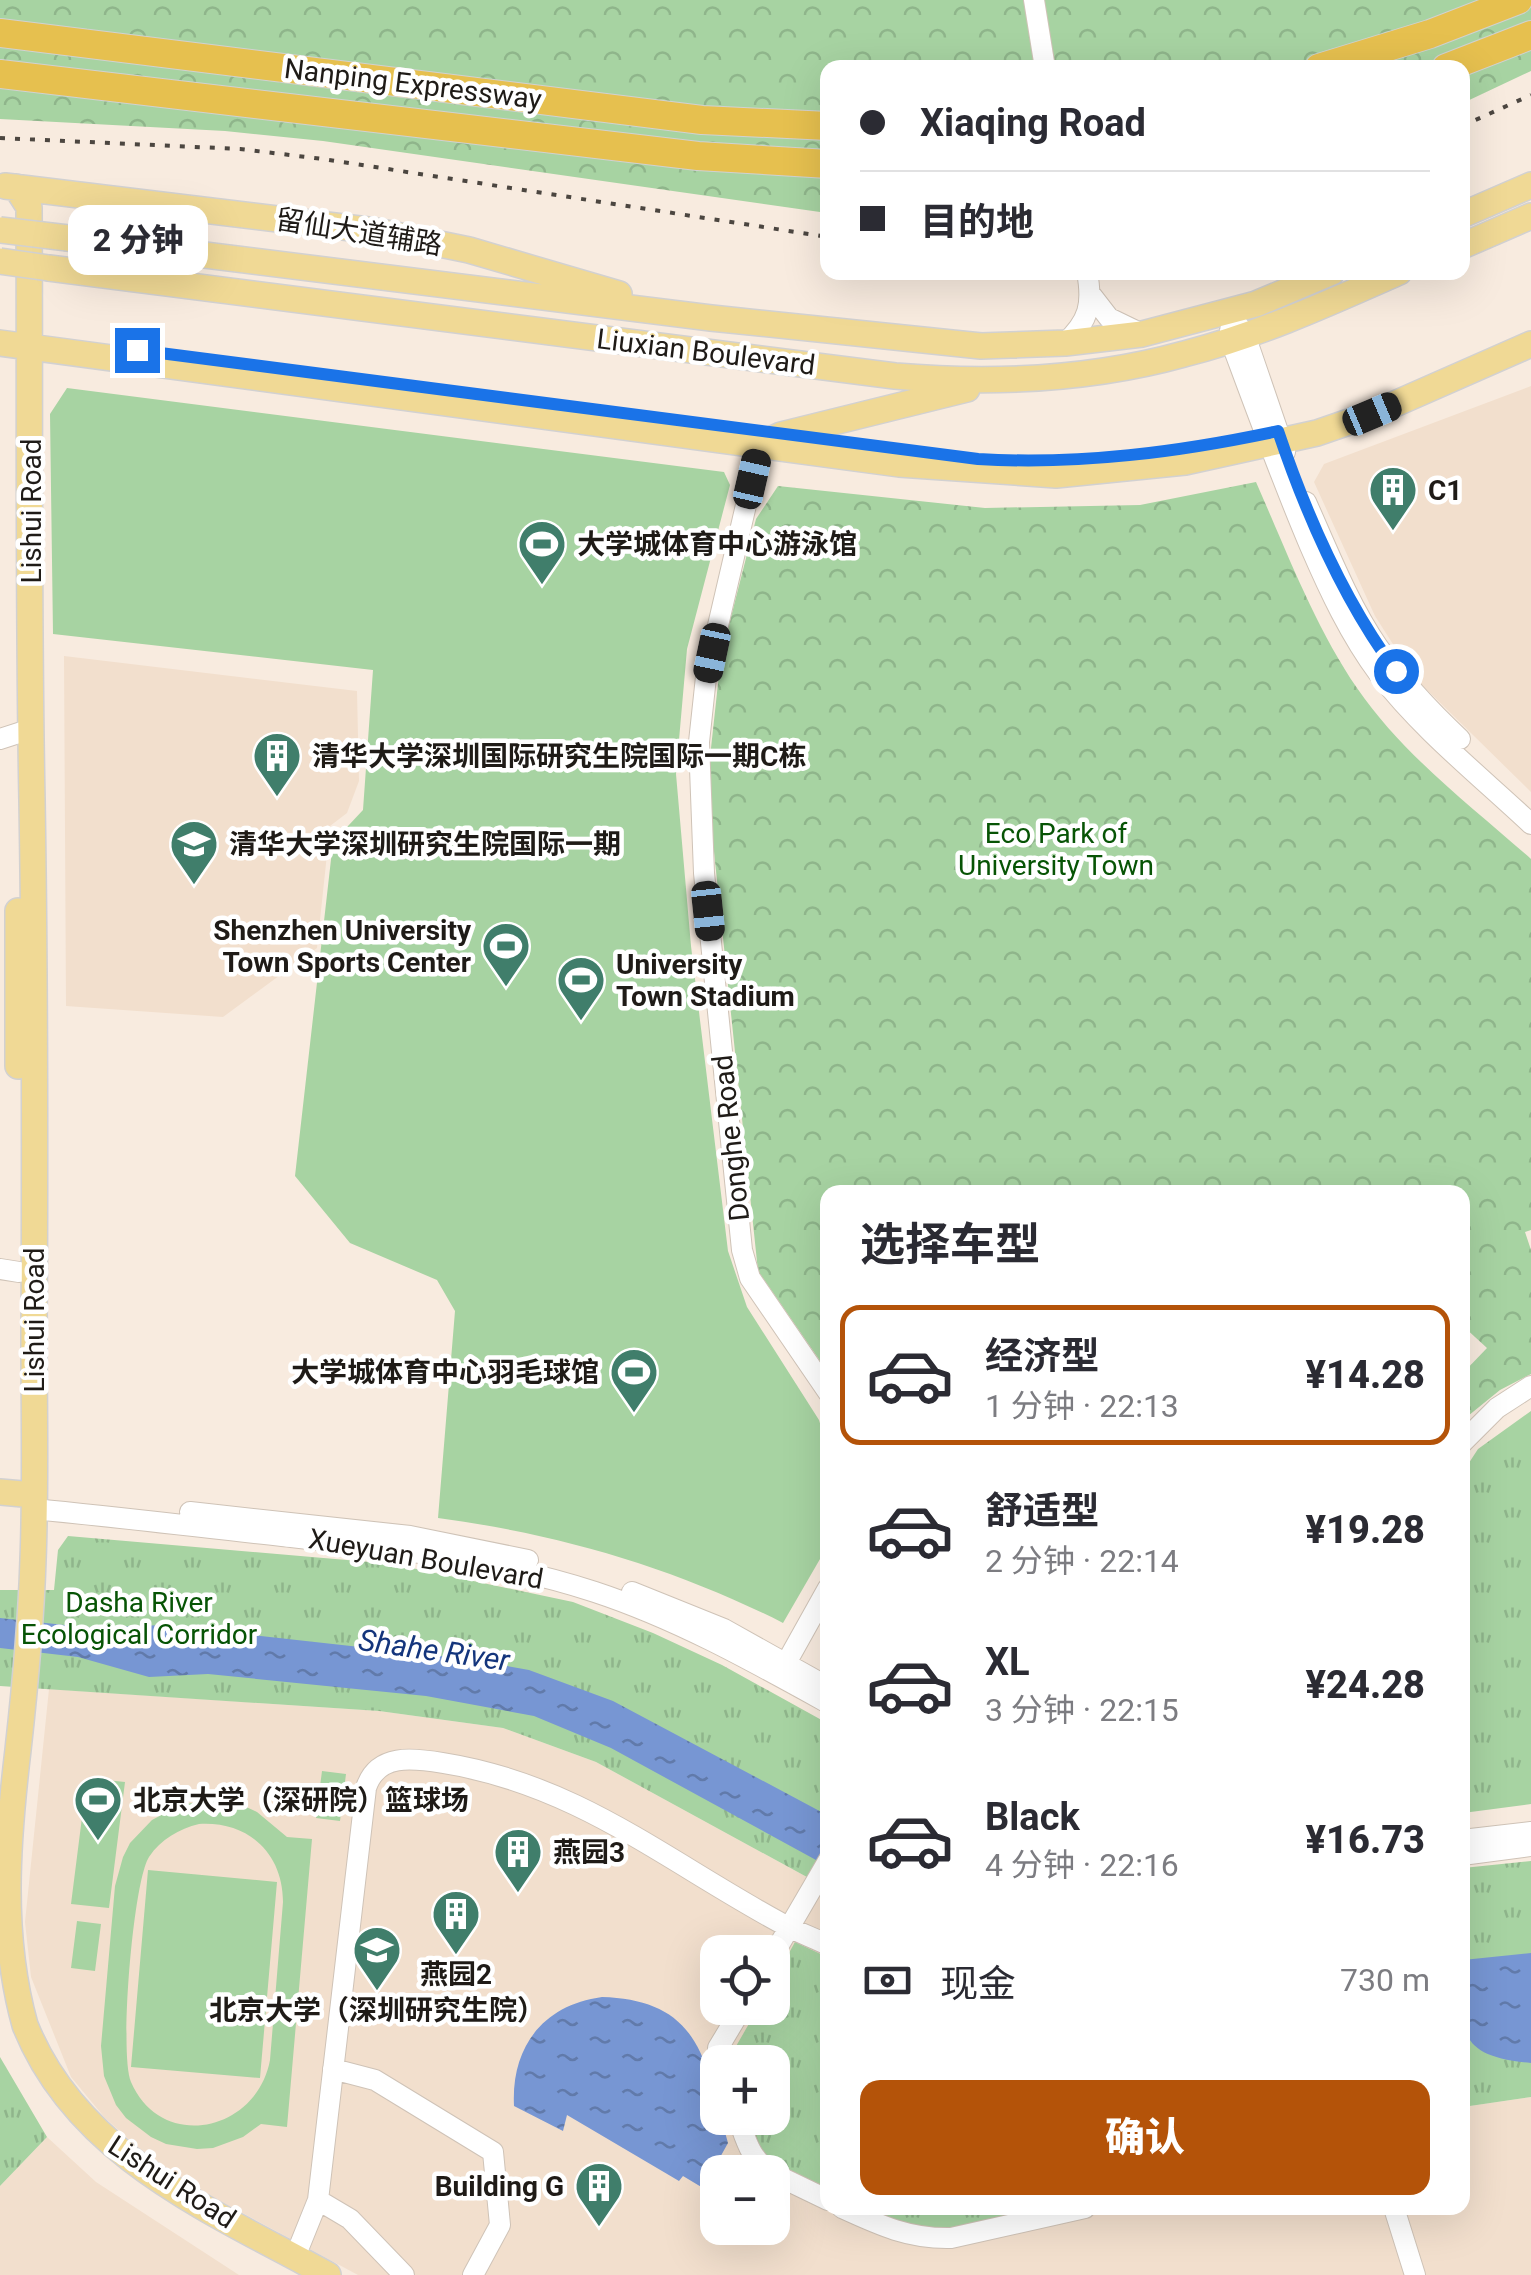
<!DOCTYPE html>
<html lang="zh">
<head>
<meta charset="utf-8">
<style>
	body { margin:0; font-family:Roboto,"Noto Sans SC",sans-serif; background:#f7f7f7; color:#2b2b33; height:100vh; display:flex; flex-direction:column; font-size:38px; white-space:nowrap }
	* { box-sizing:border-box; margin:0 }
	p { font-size:32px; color:#7c7c81 }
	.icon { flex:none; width:55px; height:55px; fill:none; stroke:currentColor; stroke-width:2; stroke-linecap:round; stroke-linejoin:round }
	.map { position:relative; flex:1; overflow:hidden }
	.drawer { position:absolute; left:820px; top:1185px; width:650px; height:1030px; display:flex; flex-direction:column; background:#fff; border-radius:20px; box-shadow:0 10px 40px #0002 }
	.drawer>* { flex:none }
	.banner { position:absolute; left:820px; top:60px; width:650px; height:220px; border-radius:20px; box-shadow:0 10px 40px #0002; display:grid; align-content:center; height:220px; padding:0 40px; background:#fff }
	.fabs { position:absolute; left:700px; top:1935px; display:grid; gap:20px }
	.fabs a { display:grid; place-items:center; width:90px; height:90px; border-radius:20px; background:#fff; box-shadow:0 10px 40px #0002; font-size:50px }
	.end { position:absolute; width:45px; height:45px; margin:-22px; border:12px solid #1a73e8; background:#fff; box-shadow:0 0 0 5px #fff }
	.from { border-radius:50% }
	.bubble { position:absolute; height:70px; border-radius:20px; background:#fff; box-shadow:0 10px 40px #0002; font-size:32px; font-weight:800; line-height:70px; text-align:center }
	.car { position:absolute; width:30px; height:60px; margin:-30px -15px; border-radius:12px; box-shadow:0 0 8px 2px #0007; background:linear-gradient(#222 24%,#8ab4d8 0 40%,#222 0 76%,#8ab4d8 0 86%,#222 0) }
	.banner b { display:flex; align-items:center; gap:35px; height:95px; font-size:38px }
	.banner b+b { border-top:2px solid #e1e1e2 }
	.banner i { width:25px; height:25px; background:#2b2b33 }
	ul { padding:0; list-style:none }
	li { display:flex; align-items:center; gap:30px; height:140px; margin:0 20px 15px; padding:0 20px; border:5px solid transparent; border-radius:20px }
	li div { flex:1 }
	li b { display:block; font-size:38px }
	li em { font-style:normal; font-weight:800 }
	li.selected { border-color:#b45309 }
	li>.icon { width:90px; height:90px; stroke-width:1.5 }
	h2 { padding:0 40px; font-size:45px; line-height:120px }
	.pay { display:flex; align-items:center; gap:25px; height:110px; padding:0 40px; font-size:38px }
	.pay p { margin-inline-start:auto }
	.cta { display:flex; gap:20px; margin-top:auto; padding:20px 40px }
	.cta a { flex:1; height:115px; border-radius:20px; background:#b45309; color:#fff; font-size:40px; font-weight:800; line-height:115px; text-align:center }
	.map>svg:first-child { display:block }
	.built { fill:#f2dfcd; fill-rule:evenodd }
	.grass { fill:url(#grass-tufts) }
	.forest { fill:url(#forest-crowns) }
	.garden { fill:#a7d3a2; fill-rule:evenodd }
	.water { fill:url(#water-ripples) }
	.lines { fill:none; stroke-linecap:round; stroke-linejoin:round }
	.minor-casing { stroke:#cfc3b7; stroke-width:22 }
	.major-casing { stroke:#d2d1d1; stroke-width:28 }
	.highway-casing { stroke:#d2d1d1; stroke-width:30 }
	.minor { stroke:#fff; stroke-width:20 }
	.major { stroke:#f0d995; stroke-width:25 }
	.highway { stroke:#e6c04f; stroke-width:28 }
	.rail { stroke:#4c4640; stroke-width:4; stroke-dasharray:5 10; stroke-linecap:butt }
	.major-bridge-casing { stroke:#d2d1d1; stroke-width:28; stroke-linecap:butt }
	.major-bridge { stroke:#f0d995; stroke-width:25 }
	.route { stroke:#1a73e8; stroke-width:12 }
	.labels { text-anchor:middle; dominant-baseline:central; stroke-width:9; stroke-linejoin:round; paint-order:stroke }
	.street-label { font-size:28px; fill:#1f1b17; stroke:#fff }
	.poi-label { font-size:28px; font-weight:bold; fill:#1f1b17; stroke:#fff; text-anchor:start }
	.park-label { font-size:28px; fill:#075405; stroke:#fff }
	.water-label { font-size:30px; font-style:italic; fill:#14357c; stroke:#fff }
</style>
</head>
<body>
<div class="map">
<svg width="1531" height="2275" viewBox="0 0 1531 2275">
	<defs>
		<pattern id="grass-tufts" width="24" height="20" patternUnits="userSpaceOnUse" patternTransform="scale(2.5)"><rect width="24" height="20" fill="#a7d3a2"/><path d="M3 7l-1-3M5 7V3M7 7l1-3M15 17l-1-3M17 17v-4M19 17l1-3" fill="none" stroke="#8fb58b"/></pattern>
		<pattern id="forest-crowns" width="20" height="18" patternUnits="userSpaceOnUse" patternTransform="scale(2.5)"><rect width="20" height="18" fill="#a7d3a2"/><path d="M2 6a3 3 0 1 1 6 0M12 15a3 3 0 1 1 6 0" fill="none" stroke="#8fb58b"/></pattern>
		<pattern id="water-ripples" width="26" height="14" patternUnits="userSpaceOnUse" patternTransform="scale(2.5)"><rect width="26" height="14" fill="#7796d3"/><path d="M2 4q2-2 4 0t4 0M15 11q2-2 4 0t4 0" fill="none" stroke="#617aaa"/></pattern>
	</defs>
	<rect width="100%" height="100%" fill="#f8ebdf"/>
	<path class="built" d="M 1531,386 L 1531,792 L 1414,677 L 1375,616 L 1314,482 L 1324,464 Z
		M 64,656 L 357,691 L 359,781 L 347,813 L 330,826 L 317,948 L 223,1017 L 66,1006 Z
		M 49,1689 L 379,1711 L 503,1728 L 596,1762 L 827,1888 L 828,2208 L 1462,2208 L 1463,2107 L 1531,2097 L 1531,2275 L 358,2275 L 196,2188 L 151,2159 L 105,2118 L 71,2077 L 31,1977 L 25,1922 ZM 718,1952 L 772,1952 L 772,2008 L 718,2008 ZM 718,2062 L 772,2062 L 772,2118 L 718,2118 ZM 718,2172 L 772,2172 L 772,2228 L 718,2228 Z
		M 47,2137 L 96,2182 L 239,2275 L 0,2275 L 0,2186 Z"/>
	<path class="grass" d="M 1531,1411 L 1531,1804 L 1463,1813 L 1463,1472 L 1478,1449 Z
		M 68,1536 L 393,1564 L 573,1602 L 653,1633 L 722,1665 L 827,1723 L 827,1888 L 596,1762 L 503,1728 L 379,1711 L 0,1686 L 0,1590 L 54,1590 L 58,1550 Z
		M 1531,1861 L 1531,2097 L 1463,2107 L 1463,1868 Z
		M 795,1942 L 827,1957 L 827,2189 L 763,2156 L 749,2118 L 772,2118 L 772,2062 L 731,2062 L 735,2048 L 758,2008 L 772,2008 L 773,1982 Z
		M 0,2057 L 47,2137 L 0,2186 Z
		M 867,2208 L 1061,2208 L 956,2232 L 910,2228 Z"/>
	<path class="forest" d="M 0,0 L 1531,0 L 1531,71 L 1463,103 L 1462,68 L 828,68 L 827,213 L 323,141 L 225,131 L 0,119 Z
		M 1256,482 C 1286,550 1315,627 1357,688 C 1403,755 1470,805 1531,859 L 1531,1230 L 1525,1232 L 1531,1250 L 1531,1374 L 1500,1390 L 1463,1420 L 1463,1373 L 1487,1348 L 1463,1326 L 1462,1192 L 828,1192 L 827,1371 L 758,1271 L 707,785 L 721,656 L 756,519 L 778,486 L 985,508 L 1140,505 Z"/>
	<path class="garden" d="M 67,388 L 724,472 L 730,485 L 687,649 L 676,774 L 691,946 L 728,1251 L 747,1307 L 819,1420 L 827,1446 L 827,1532 L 820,1559 L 783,1623 C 675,1568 559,1534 438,1518 L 455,1311 L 437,1280 L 350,1243 L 295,1176 L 333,842 L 363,810 L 373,670 L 53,634 L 50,414 Z
		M 322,1771 L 346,1774 L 340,1821 L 316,1818 Z
		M 87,1778 L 125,1782 L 109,1908 L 71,1904 Z
		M 211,1800 L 242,1805 L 257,1812 L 287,1837 L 312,1839 L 287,2127 L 261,2124 L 243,2137 L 213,2148 L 197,2149 L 166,2144 L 151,2137 L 126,2118 L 116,2105 L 104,2076 L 101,2046 L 115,1886 L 123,1857 L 130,1843 L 152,1820 L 180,1805 ZM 199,1824 C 248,1821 283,1853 283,1902 L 270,2060 C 257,2131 162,2153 131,2082 C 119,2055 133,1882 149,1857 C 161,1839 179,1829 199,1824 Z
		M 148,1870 L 277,1882 L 260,2078 L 131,2067 Z
		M 77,1921 L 101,1924 L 95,1971 L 71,1968 Z"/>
	<path class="water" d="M 0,1618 L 92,1628 L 163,1625 L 468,1659 L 529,1670 L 613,1701 L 827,1815 L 827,1866 L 611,1748 L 534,1716 L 426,1696 L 208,1674 L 149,1677 L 78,1657 L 0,1648 Z
		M 1531,1953 L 1531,2063 C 1451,2056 1462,2027 1463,1960 Z
		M 602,1997 C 662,1999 694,2021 710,2079 C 714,2092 718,2104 718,2118 L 721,2118 L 728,2143 L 703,2188 L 683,2176 L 679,2181 L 567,2115 L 563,2131 L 514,2106 C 511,2047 543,2005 602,1997 Z"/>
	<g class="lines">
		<g class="minor-casing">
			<path id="minor" d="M 1034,0 L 1045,68
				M 1092,296 L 1109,318 L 1142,334
				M 1238,325 L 1245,335 L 1285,452
				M 1230,330 L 1230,339 C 1256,409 1281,478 1310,546 C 1329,590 1350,635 1379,674 C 1422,730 1480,776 1531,824
				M 1065,343 C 1089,321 1093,304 1087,272
				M 760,445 L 706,677 L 699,742 L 704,873 L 742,1250 L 750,1278 L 828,1392
				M 1306,502 C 1328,551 1348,603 1378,647 C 1402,681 1430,711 1460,739
				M 0,739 L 31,729
				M 0,1269 L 19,1272
				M 1462,1443 L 1497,1408 L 1531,1386
				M 34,1509 C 116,1517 199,1527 282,1536 C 388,1548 494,1559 595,1592 C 677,1619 752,1661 828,1703
				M 190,1512 L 410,1536 L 528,1560
				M 632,1592 L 724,1629 L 817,1681
				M 780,1674 L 828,1588
				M 1462,1840 L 1531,1832
				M 1462,1855 L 1531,1846
				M 772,1957 L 828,1861
				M 719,2062 L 718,2048 L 742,2008
				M 333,2069 L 375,2080 L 493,2152 L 500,2225 L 473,2275
				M 738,2118 C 746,2140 750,2159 771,2172
				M 772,2173 L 828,2200
				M 318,2200 L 350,2219 L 404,2275
				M 842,2208 C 879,2225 909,2239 951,2238 L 1085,2208
				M 1394,2208 L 1415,2275
				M 295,2257 L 318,2200 L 366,1788 C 377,1753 413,1758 443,1763 C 576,1784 665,1860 779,1922 C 794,1931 812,1937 828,1945"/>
		</g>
		<g class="major-casing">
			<path id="major" d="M 5,186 L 376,231 L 469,250 L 619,294
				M 16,187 L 29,207 C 30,405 28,602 32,800 C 35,979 35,1157 34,1337 C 34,1411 36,1486 33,1560 C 31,1624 25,1687 18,1750 C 7,1843 0,1935 25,2025 C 77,2156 212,2211 328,2275
				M 1462,215 L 1531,185
				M 68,238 L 711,318 L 981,346 L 1065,343 L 1142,334 L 1256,304 L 1332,272
				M 1462,246 L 1531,216
				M 49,268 L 895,376 C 992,384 1091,380 1184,354 C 1259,335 1329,303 1399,272
				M 0,343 L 899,464 L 1056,475 L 1185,462 L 1317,433 L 1372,414 L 1531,344
				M 764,443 L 781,435 L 967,389
				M 18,911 L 18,1066
				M 0,1492 L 34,1495"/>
		</g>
		<g class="highway-casing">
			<path id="highway" d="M 0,33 L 702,120 L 828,126
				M 1319,68 L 1430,34 L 1518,0
				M 1446,68 L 1531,35
				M 0,74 L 698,156 L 828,164"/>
		</g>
		<use href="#minor" class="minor"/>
		<use href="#major" class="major"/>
		<use href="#highway" class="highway"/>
		<path class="rail" d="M 1462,126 L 1531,95
			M 0,138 L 240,149 L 323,159 L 828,237"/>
		<g class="major-bridge-casing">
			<path id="major-bridge" d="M 0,230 L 68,238
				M 0,261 L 49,268"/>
		</g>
		<use href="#major-bridge" class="major-bridge"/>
	</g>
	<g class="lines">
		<path class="route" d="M 137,350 L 978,459 C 1080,465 1179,452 1278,431 C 1306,514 1344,601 1396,671"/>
	</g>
	<defs>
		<g id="building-pin" transform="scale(2.5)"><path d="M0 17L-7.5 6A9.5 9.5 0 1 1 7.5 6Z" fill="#407e6b" stroke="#fff"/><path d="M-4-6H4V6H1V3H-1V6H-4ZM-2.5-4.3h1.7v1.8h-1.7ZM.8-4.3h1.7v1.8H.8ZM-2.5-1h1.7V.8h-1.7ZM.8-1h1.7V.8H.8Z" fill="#fff"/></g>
		<g id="stadium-pin" transform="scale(2.5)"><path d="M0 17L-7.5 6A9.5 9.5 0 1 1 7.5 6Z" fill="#407e6b" stroke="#fff"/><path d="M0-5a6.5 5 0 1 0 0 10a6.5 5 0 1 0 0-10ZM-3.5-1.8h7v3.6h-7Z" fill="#fff"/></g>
		<g id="school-pin" transform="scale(2.5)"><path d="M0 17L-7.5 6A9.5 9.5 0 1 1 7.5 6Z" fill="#407e6b" stroke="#fff"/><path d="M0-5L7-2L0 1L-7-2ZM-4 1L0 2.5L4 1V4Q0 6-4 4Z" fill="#fff"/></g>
		<g id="university-pin" transform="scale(2.5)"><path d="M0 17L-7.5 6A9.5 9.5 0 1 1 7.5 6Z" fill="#407e6b" stroke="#fff"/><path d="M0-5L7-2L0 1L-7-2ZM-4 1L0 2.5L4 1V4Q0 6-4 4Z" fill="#fff"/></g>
	</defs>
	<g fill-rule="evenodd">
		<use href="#building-pin" x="1393" y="490"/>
		<use href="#stadium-pin" x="542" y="544"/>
		<use href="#building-pin" x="277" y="756"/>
		<use href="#school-pin" x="194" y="844"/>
		<use href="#stadium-pin" x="506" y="946"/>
		<use href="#stadium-pin" x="581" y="980"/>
		<use href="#stadium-pin" x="634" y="1372"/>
		<use href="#stadium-pin" x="98" y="1800"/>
		<use href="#building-pin" x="518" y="1852"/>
		<use href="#building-pin" x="456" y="1914"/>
		<use href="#university-pin" x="377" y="1950"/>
		<use href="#building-pin" x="599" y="2186"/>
	</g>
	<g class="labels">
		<g class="street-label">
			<text transform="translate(413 84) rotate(7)">Nanping Expressway</text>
			<text transform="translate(359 232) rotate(9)">留仙大道辅路</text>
			<text transform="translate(706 352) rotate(7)">Liuxian Boulevard</text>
			<text transform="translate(31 511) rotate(-90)">Lishui Road</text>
			<text transform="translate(731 1138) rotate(-96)">Donghe Road</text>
			<text transform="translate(34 1320) rotate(-90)">Lishui Road</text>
			<text transform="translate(426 1559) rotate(10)">Xueyuan Boulevard</text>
			<text transform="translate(172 2182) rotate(33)">Lishui Road</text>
		</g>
		<g class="poi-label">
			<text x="1428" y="490">C1</text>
			<text x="577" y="544">大学城体育中心游泳馆</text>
			<text x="312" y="756">清华大学深圳国际研究生院国际一期C栋</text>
			<text x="229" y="844">清华大学深圳研究生院国际一期</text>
			<text x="471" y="930" text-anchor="end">Shenzhen University<tspan x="471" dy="32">Town Sports Center</tspan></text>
			<text x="616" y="964">University<tspan x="616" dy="32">Town Stadium</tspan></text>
			<text x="599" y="1372" text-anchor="end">大学城体育中心羽毛球馆</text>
			<text x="133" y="1800">北京大学（深研院）篮球场</text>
			<text x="553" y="1852">燕园3</text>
			<text x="456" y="1974" text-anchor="middle">燕园2</text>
			<text x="377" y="2010" text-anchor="middle">北京大学（深圳研究生院）</text>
			<text x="564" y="2186" text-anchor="end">Building G</text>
		</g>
		<g class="park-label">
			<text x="1056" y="833">Eco Park of<tspan x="1056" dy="32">University Town</tspan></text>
			<text x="139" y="1602">Dasha River<tspan x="139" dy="32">Ecological Corridor</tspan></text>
		</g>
		<g class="water-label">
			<text transform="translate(434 1650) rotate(8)">Shahe River</text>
		</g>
	</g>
</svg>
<div class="fabs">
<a><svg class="icon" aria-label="locate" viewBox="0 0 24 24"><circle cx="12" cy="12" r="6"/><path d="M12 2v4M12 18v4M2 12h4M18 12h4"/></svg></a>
<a>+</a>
<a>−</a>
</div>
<i class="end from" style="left:1396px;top:671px"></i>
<i class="end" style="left:137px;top:350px"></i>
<div class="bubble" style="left:68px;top:205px;width:140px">2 分钟</div>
<i class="car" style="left:1372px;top:414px;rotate:67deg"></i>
<i class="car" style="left:752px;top:479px;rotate:13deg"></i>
<i class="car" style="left:712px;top:653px;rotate:192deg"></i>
<i class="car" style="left:708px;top:911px;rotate:174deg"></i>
<div class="banner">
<b><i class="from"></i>Xiaqing Road</b>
<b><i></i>目的地</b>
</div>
<section class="drawer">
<h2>选择车型</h2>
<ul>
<li class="selected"><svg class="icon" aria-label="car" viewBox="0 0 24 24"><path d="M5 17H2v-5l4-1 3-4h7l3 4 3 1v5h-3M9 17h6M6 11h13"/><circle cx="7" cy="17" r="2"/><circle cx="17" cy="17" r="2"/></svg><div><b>经济型</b><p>1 分钟 · 22:13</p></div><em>¥14.28</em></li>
<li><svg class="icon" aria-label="car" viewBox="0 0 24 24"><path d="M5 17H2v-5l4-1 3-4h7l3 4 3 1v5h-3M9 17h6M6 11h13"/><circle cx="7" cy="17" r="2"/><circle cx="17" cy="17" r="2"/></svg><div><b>舒适型</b><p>2 分钟 · 22:14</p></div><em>¥19.28</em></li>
<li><svg class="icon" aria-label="car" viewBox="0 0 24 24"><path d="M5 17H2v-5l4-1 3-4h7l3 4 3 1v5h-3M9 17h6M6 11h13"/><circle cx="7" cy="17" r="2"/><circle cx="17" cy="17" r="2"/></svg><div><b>XL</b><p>3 分钟 · 22:15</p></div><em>¥24.28</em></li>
<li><svg class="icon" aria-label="car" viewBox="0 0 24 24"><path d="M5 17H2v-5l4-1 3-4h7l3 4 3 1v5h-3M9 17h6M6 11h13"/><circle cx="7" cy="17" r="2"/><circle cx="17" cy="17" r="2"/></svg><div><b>Black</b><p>4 分钟 · 22:16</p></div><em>¥16.73</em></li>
</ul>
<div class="pay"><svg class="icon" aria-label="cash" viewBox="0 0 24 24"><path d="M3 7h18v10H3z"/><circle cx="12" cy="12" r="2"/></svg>现金<p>730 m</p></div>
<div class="cta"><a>确认</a></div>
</section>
</div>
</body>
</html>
